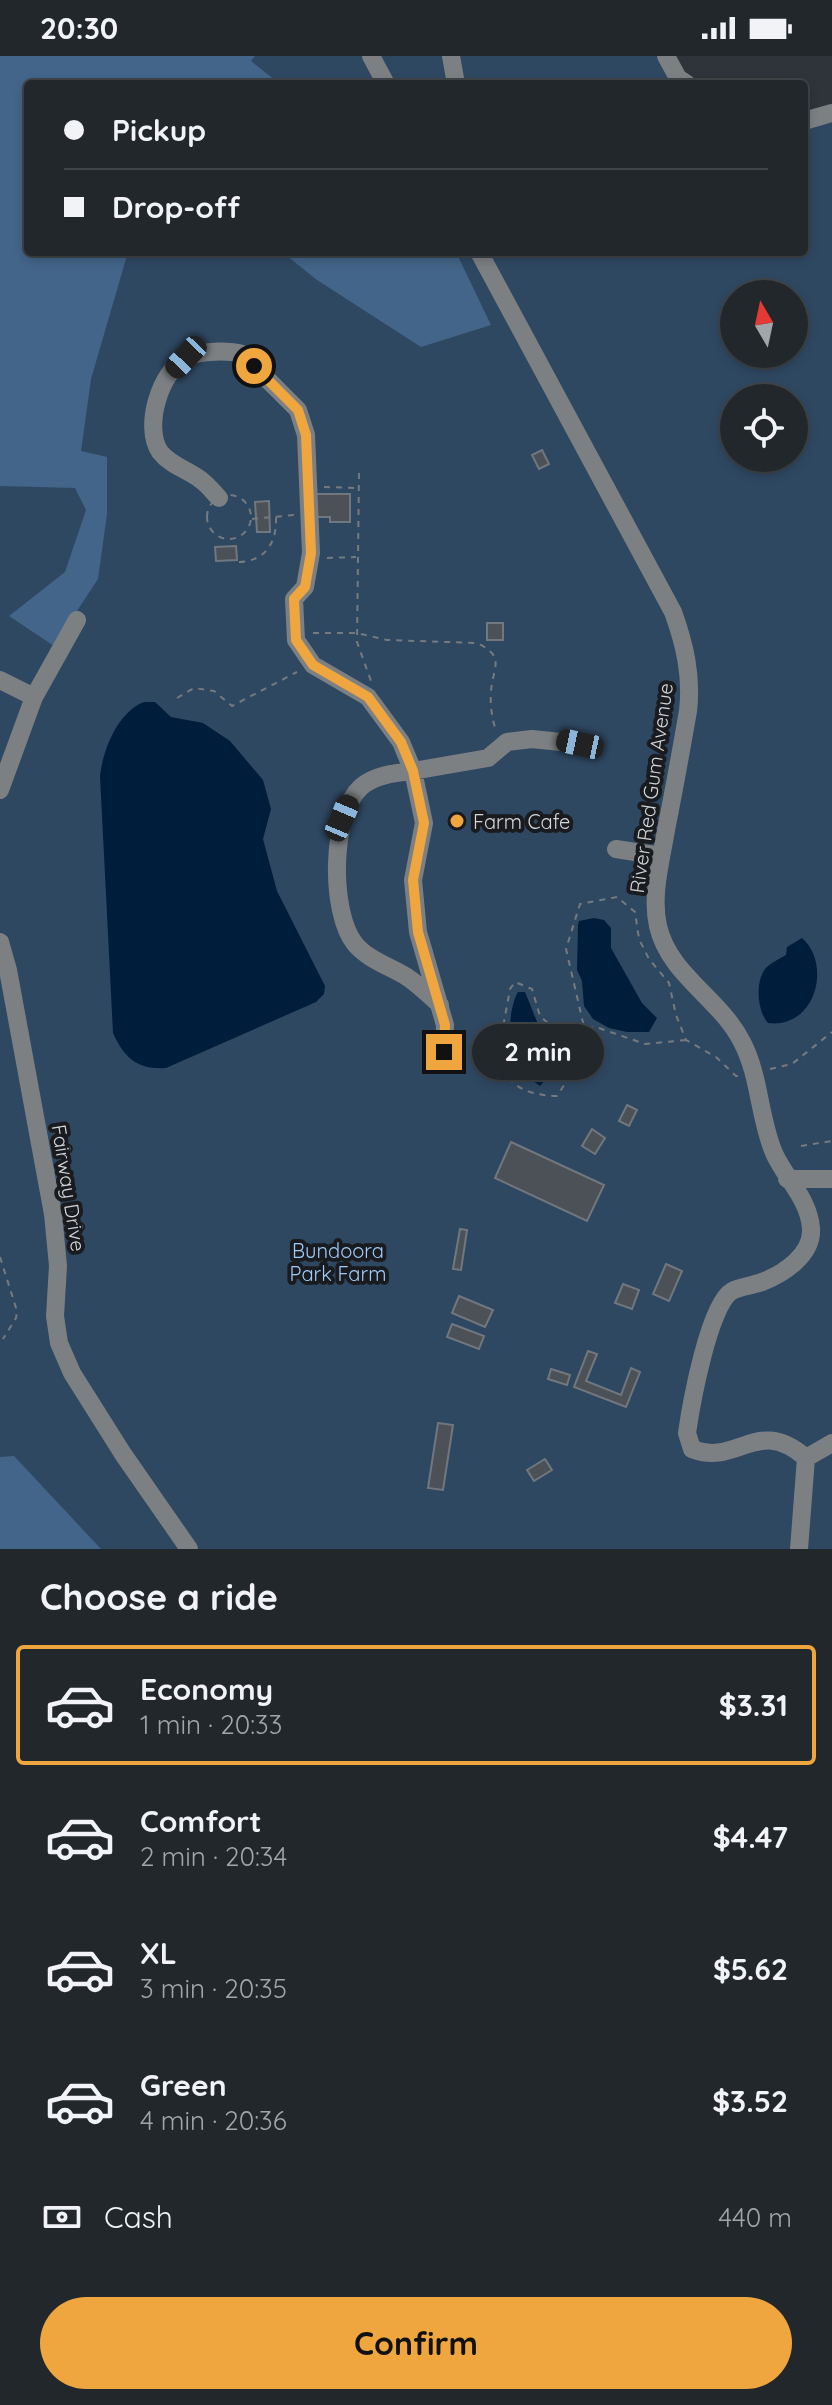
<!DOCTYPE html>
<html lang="en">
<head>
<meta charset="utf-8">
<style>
	body { margin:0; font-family:Quicksand,sans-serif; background:#2e3338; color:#f1f3f6; height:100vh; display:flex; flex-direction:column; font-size:30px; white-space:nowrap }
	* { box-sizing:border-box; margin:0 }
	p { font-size:26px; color:#a2a5a9 }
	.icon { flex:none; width:44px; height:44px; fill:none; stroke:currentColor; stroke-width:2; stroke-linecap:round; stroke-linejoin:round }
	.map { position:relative; height:1493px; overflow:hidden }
	.panel { display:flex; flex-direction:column; background:#22272c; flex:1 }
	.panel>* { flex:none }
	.guide { position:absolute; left:24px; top:24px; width:784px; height:176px; border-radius:8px; box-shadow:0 4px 12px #0003,0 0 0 2px #3f4448; display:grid; align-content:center; height:176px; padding:0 40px; background:#22272c }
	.needle { width:52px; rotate:351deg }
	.tools { position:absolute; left:720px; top:224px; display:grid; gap:16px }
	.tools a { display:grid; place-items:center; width:88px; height:88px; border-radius:50%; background:#22272c; box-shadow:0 4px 12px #0003,0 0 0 2px #3f4448; font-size:40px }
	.end { position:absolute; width:36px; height:36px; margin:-18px; border:10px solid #f0a63f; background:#111; box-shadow:0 0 0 4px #111 }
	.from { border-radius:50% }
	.bubble { position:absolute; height:56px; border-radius:28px; background:#22272c; box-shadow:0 4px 12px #0003,0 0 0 2px #3f4448; font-size:26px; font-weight:800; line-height:56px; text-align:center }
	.car { position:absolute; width:24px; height:48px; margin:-24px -12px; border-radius:10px; box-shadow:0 0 6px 2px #0007; background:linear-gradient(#222 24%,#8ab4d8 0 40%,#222 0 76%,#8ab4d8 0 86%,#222 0) }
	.guide b { display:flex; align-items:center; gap:28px; height:76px; font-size:30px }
	.guide b+b { border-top:2px solid #3f4448 }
	.guide i { width:20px; height:20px; background:#f1f3f6 }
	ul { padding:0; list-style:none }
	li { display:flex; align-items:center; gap:24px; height:120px; margin:0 16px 12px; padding:0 24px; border:4px solid transparent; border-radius:8px }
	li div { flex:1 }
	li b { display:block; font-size:30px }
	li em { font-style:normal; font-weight:800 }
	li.active { border-color:#f0a63f }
	li>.icon { width:72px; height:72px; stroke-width:1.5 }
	h2 { padding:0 40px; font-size:36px; line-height:96px }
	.pay { display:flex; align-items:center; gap:20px; height:88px; padding:0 40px; font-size:30px }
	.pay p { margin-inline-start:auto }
	.primary-button { display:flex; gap:16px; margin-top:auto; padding:16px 40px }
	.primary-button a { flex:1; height:92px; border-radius:48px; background:#f0a63f; color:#111; font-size:32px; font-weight:800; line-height:92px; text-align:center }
	.status { display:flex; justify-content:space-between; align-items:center; height:56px; padding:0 40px; background:#22272c; direction:ltr }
	.status svg { height:22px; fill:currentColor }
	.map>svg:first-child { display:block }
	.green { fill:#2f4862; fill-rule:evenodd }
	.forest { fill:#436589 }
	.water { fill:#001d3c }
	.building { fill:#4b5157; stroke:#71777e; stroke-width:2 }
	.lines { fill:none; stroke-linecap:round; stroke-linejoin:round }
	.path { stroke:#757a7f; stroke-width:2; stroke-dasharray:6 6; stroke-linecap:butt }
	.minor { stroke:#7d8083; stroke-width:18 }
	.route { stroke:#f0a63f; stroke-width:10 }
	.poi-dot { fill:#f0a63f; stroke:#191b1e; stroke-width:3 }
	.labels { text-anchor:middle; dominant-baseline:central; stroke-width:8; stroke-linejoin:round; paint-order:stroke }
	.street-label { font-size:20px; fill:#d4d7db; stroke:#191b1e }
	.poi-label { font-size:20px; fill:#d4d7db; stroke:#191b1e; text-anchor:start }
	.park-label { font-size:20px; fill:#9fcaf9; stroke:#191b1e }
</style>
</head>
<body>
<div class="status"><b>20:30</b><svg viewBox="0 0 49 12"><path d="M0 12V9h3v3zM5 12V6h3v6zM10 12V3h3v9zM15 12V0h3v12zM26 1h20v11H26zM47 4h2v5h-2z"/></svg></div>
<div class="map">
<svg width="832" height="1493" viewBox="0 0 832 1493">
	<rect width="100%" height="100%" fill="#2e343a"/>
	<path class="green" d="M 0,0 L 656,0 L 677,28 L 28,28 L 28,196 L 804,196 L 804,70 L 828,64 L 832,67 L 832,1493 L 0,1493 ZM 734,238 L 794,238 L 794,298 L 734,298 ZM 734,342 L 794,342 L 794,402 L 734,402 Z"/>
	<path class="forest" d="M 0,0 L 255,0 L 251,5 L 280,28 L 28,28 L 28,196 L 128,196 L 91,323 L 81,395 L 107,401 L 107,458 L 98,523 L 54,590 L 9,560 L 65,516 L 86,454 L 75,432 L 0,430 Z
		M 282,196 L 456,196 L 491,269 L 421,291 L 317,224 Z
		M 14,1400 L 101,1493 L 0,1493 L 0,1401 Z"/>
	<path class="water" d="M 144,646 L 155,646 L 171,661 L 203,667 L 230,685 L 263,724 L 271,753 L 263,783 L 277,835 L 325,930 L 324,938 L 316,946 L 166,1012 C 138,1014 124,1002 113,977 L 100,720 C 103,693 118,656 144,646 Z
		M 594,862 L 604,864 L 611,872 L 611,892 L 642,947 L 657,962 L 649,976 L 627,976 L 609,972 L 593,963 L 584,950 L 582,925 L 577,914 L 578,869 L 579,865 Z
		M 802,882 C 832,908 816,973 768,967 C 757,955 754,922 768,910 C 773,906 780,902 786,899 L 787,891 Z
		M 518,936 L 525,936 L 538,968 L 565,993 L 553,1015 L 540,1030 C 532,1024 521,1016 516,1007 C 506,992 509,950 518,936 Z"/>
	<path class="building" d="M 542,394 L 549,408 L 539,413 L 532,399 Z
		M 315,438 L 350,438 L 350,466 L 330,466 L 330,461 L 315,461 Z
		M 269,445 L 270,476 L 257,476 L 255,446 Z
		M 236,490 L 237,504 L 216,505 L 215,491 Z
		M 487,567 L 503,567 L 503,584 L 487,584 Z
		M 627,1049 L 637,1054 L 629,1070 L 619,1065 Z
		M 592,1073 L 605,1082 L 595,1098 L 582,1090 Z
		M 511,1086 L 604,1129 L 587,1165 L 495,1122 Z
		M 460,1173 L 467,1174 L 461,1214 L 453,1213 Z
		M 666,1208 L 682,1215 L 669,1245 L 653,1238 Z
		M 623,1228 L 639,1234 L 632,1253 L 615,1247 Z
		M 459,1240 L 493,1254 L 485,1271 L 452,1257 Z
		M 452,1268 L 484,1280 L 479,1293 L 447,1281 Z
		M 588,1295 L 597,1298 L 586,1325 L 621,1339 L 631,1312 L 640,1316 L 626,1351 L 574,1331 Z
		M 551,1313 L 570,1319 L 567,1329 L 548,1323 Z
		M 438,1367 L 453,1369 L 443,1434 L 428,1432 Z
		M 545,1403 L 552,1414 L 534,1425 L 527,1414 Z"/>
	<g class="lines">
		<path class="path" d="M 359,417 L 357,586 L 371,625
			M 324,431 L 358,432
			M207 461a22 22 0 1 1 44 0a22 22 0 1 1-44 0Z
			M 252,463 L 294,459
			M 327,502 L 356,501
			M 239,506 C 266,505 277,486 276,461
			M 313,577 L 357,577 L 387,584 L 477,587 C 507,601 492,612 491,636 C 490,650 492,662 496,675
			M 177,642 L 194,632 L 214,635 L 232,650 L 297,616
			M 686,984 L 645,988 L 596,971 L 564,975 L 551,970 L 540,960 L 532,933 L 515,926 L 510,933 C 502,982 481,1038 557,1040 L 575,1012 L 575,998 L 584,971 L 566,893 L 580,848 L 617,841 L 635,856 L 639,883 L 649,903 L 669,927 L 676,959 L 686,984 L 716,1001 L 736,1020 L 740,1020
			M 770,1013 L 792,1008 L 832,976
			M 801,1090 L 832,1085
			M 0,1201 L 17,1255 L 16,1262 L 3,1283"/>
		<path class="minor" d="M 371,0 L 386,28
			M 451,0 L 456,28
			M 666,0 L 678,22 L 687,28
			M 804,65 L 832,57
			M 479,196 L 673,556 C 685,589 692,620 688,655 C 681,695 674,734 666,774 C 661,805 651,839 658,870 C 669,919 720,942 742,986 C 760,1020 759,1062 774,1097 C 785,1122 809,1143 811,1172 C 813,1199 783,1218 762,1226 C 752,1230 741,1230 732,1235 C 709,1248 691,1349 687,1377 L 692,1393 C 738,1411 757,1359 806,1402
			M 219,442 C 213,436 208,429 201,424 C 188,414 170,409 160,396 C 143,371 160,315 187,301 C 200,295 228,294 242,298 L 298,354 L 306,379 L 311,497 L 305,531 L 294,543 L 296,584 L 313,609 L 368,641 L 401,686 L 413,715 L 488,702 L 507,686 L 532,683 L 580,688
			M 0,624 L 34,641
			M 0,734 L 34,641 L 77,564
			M 616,793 L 661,800
			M 0,886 L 8,914 L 53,1158 L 58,1210 L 55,1260 L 59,1287 L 72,1317 L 123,1398 L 189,1493
			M 440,949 C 429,939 419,929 407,921 C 391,911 367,903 355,888 C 330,857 330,759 361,731 C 374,719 395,717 413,715 L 424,767 L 413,824 L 418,876 L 445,969 L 444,996
			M 787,1123 L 832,1123
			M 806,1402 L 832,1387
			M 799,1493 L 806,1402"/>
	</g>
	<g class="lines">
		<path class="route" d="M 254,310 L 298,354 L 306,379 L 311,497 L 305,531 L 294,543 L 296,584 L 313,609 L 368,641 L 401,686 L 413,715 L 424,767 L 413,824 L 418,876 L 445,969 L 444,996"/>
	</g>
	<circle class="poi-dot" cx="457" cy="765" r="8"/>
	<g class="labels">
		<g class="street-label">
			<text transform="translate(651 732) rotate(-82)">River Red Gum Avenue</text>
			<text transform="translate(69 1132) rotate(81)">Fairway Drive</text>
		</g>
		<g class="poi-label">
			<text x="473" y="765">Farm Cafe</text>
		</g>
		<g class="park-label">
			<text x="338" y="1194">Bundoora<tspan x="338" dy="23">Park Farm</tspan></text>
		</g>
	</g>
</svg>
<div class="tools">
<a><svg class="needle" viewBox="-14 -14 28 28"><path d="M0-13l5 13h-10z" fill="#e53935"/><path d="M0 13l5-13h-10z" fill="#a2a5a9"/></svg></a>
<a><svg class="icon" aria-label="locate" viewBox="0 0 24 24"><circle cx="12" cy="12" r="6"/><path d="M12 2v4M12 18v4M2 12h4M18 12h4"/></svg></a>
</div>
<i class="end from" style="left:254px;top:310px"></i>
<i class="end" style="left:444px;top:996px"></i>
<div class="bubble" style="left:472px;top:968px;width:132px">2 min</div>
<i class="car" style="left:186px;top:301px;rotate:223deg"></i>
<i class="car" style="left:580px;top:688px;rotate:282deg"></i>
<i class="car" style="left:342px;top:762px;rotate:23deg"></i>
<div class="guide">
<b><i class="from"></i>Pickup</b>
<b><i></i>Drop-off</b>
</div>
</div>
<section class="panel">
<h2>Choose a ride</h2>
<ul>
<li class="active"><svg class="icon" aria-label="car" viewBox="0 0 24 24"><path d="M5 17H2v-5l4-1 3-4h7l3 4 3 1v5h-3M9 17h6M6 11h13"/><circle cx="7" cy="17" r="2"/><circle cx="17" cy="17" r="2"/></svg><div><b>Economy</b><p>1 min · 20:33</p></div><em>$3.31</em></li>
<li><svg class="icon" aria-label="car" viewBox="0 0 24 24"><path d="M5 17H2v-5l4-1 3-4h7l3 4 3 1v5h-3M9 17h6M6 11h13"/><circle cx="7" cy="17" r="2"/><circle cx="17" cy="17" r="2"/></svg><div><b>Comfort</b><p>2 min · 20:34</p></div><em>$4.47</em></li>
<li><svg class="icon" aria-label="car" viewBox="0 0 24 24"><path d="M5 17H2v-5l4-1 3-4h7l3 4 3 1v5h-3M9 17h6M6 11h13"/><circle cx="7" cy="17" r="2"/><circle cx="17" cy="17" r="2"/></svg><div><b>XL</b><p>3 min · 20:35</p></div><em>$5.62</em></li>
<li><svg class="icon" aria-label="car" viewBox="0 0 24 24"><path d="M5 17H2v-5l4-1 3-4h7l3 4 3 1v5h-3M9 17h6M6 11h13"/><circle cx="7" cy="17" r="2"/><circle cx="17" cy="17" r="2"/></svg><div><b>Green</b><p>4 min · 20:36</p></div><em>$3.52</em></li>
</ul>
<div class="pay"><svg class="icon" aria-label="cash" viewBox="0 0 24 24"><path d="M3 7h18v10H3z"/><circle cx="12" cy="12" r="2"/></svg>Cash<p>440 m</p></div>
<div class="primary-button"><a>Confirm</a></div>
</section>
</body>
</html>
